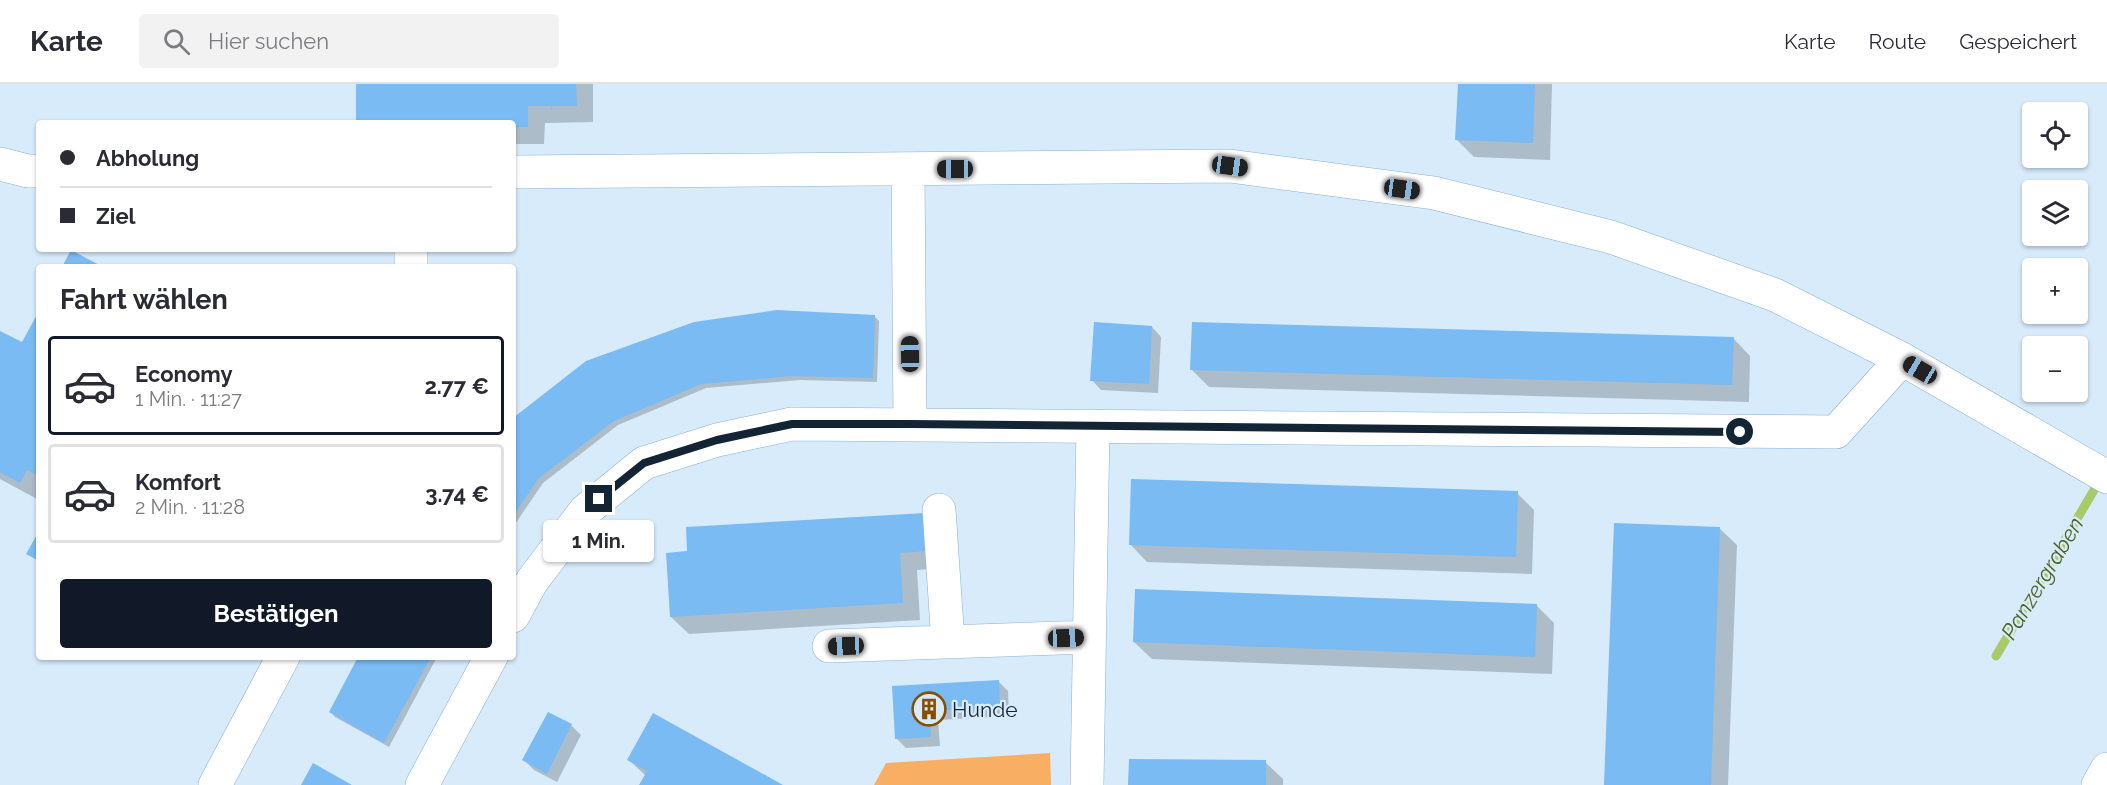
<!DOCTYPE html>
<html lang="de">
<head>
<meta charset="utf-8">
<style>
	body { margin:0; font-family:Raleway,sans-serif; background:#f2f2f3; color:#2b2b33; height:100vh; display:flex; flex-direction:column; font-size:22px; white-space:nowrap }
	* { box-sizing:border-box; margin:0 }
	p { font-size:20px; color:#7c7c81 }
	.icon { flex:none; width:33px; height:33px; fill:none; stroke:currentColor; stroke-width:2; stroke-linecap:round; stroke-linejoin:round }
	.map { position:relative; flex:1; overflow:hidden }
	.panel { position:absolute; left:36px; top:180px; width:480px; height:396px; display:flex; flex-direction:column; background:#fff; border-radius:6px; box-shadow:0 2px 4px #0004 }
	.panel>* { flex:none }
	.banner { position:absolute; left:36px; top:36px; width:480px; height:132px; border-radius:6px; box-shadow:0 2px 4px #0004; display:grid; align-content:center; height:132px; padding:0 24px; background:#fff }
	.buttons { position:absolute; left:2022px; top:18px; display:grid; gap:12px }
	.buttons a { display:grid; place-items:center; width:66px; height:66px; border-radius:6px; background:#fff; box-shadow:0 2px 4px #0004; font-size:30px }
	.end { position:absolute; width:27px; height:27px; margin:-14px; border:8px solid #132534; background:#fff; box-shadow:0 0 0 3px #fff }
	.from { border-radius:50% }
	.bubble { position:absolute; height:42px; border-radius:6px; background:#fff; box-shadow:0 2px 4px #0004; font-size:20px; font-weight:700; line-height:42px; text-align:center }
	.car { position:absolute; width:18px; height:36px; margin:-18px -9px; border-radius:8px; box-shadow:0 0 4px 2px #0007; background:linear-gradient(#222 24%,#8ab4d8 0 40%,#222 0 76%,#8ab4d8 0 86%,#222 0) }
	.banner b { display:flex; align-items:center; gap:21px; height:57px; font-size:22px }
	.banner b+b { border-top:2px solid #e1e1e2 }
	.banner i { width:15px; height:15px; background:#2b2b33 }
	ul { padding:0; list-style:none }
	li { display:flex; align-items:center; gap:18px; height:99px; margin:0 12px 9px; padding:0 12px; border:3px solid #e1e1e2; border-radius:6px }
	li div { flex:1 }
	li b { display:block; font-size:22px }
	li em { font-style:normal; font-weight:700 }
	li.current { border-color:#111827 }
	li>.icon { width:54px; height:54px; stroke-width:1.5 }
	h2 { padding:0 24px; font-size:27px; line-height:72px }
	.cta { display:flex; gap:12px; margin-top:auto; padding:12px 24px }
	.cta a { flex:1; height:69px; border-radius:6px; background:#111827; color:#fff; font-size:24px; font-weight:700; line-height:69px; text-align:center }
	header { display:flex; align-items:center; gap:36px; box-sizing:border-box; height:84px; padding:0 30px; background:#fff; border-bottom:2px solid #e1e1e2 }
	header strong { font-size:28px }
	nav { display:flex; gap:33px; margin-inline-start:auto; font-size:21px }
	.search { width:420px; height:54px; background:#f2f2f3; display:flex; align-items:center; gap:15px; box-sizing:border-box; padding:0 21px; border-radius:6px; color:#7c7c81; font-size:22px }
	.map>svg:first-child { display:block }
	.green { fill:#f8ae63 }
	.shadow { fill:#0003 }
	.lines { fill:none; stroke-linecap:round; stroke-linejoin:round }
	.stream { stroke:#a8ca69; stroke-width:9 }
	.building { fill:#79bbf2 }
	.minor-casing { stroke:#85b2d9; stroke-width:34 }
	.minor { stroke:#fff; stroke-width:33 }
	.route { stroke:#132534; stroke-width:8 }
	.labels { text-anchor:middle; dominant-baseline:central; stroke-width:4.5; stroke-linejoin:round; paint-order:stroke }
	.poi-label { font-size:21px; fill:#132534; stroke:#d8ebfb; text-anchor:start }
	.water-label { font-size:22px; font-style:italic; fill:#4c611d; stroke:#d8ebfb }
</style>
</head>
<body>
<header>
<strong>Karte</strong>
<div class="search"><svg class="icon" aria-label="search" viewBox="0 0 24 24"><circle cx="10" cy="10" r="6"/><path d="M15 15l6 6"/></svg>Hier suchen</div>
<nav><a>Karte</a><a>Route</a><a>Gespeichert</a></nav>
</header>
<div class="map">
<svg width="2107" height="701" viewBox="0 0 2107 701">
	<rect width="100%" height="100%" fill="#d8ebfb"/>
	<path class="green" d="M 1050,669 L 1051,701 L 874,701 L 886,679 Z"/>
	<path class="shadow" d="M 357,0 L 593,0 L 593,38 L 545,39 L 544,60 L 513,60 L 513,39 L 357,39 Z
		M 1459,0 L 1552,0 L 1550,76 L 1474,73 L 1457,56 Z
		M 39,230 L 39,412 L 37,415 L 0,395 L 0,248 L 23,260 Z
		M 874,232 L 879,237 L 877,298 L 800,296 L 706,304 L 618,341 L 543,399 L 513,443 L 513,336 Z
		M 1152,243 L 1161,253 L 1158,309 L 1101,306 L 1092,296 Z
		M 1733,254 L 1750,272 L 1749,318 L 1209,303 L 1192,286 Z
		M 1517,409 L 1534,426 L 1532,490 L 1147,478 L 1130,460 Z
		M 925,430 L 944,484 L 917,486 L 920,536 L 689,550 L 671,533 L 688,469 Z
		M 1615,441 L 1719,444 L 1737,461 L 1728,701 L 1605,701 Z
		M 1536,521 L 1554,539 L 1552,590 L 1152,575 L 1134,558 Z
		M 360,573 L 437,573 L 389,663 L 335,633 L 331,628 Z
		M 998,597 L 1008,607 L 1009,632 L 938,636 L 940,662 L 906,664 L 896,654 L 893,604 Z
		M 549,630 L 572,642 L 581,651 L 557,698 L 534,686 L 524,676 Z
		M 654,631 L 780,701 L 641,701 L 646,692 L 629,676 Z
		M 1130,676 L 1265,678 L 1283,695 L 1283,701 L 1130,701 Z"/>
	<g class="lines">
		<path class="stream" d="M 1996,572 L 2100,396"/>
	</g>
	<path class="building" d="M 356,0 L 576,0 L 577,22 L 552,22 L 552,26 L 551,22 L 528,22 L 528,43 L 513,43 L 513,39 L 356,39 Z
		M 1458,0 L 1535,0 L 1533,59 L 1455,56 Z
		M 71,166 L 103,183 L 62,183 Z
		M 777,226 L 875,231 L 873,294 L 794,292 L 701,300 L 614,337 L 539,394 L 513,432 L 513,334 L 586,277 L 694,238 Z
		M 39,227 L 39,392 L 27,386 L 20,399 L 0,388 L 0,247 L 22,258 Z
		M 1094,238 L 1152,242 L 1149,300 L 1090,297 Z
		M 1192,238 L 1734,253 L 1732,301 L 1190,286 Z
		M 1131,395 L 1518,407 L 1516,473 L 1129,461 Z
		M 925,429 L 927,467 L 900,469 L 903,519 L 670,533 L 666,469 L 687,467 L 686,443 Z
		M 1614,439 L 1720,443 L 1711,701 L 1604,701 Z
		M 39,447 L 39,477 L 26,470 Z
		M 1135,505 L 1537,520 L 1535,573 L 1133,558 Z
		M 358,573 L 431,573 L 384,659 L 329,628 Z
		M 999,596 L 1000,623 L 929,627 L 931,653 L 895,655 L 892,602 Z
		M 548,628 L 572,640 L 547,690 L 522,676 Z
		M 653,629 L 783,701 L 639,701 L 647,687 L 627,676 Z
		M 1129,675 L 1266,676 L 1266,701 L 1128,701 Z
		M 313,679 L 352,701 L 301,701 Z"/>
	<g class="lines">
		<g class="minor-casing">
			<path id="minor" d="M 0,80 L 28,87 L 39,87
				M 908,85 L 910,340
				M 513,88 L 1230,82 L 1434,109 L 1611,153 L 1775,211 L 1902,275 L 2107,393
				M 411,183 L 411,165
				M 939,426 L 948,558
				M 513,532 L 532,497 L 585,427 L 644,379 L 717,356 L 792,340 L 1836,348 L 1902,275
				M 829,562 L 1089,553
				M 215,701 L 283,573
				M 422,701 L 491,573
				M 1087,701 L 1093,343
				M 2098,701 L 2107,685"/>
		</g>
		<use href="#minor" class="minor"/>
	</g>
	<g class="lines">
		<path class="route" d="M 599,415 L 644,379 L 717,356 L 792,340 L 910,340 L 1740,348"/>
	</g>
	<defs>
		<g id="building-ring" transform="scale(1.725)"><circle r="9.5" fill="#d8ebfb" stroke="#874f00" stroke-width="1.5"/><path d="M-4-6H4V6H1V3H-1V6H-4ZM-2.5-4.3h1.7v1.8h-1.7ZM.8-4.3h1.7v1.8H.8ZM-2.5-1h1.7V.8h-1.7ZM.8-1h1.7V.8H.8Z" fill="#874f00"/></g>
	</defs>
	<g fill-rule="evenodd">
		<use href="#building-ring" x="929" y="625"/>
	</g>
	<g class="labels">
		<g class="poi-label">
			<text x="952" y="625">Hunde</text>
		</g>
		<g class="water-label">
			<text transform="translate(2042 494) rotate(-59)">Panzergraben</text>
		</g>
	</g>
</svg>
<div class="buttons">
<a><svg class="icon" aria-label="locate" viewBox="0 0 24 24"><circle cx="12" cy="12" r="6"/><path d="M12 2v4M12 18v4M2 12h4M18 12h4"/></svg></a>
<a><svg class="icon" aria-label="layers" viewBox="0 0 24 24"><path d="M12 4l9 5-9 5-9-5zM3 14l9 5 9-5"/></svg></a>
<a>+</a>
<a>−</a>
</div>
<i class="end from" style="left:1740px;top:348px"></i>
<i class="end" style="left:599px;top:415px"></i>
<div class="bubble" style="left:543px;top:436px;width:111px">1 Min.</div>
<i class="car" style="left:1230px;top:82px;rotate:98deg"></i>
<i class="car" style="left:955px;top:85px;rotate:270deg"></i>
<i class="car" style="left:1402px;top:105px;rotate:98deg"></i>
<i class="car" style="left:910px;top:270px;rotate:359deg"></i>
<i class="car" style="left:1920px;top:286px;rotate:300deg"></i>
<i class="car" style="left:1066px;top:554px;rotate:88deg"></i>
<i class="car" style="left:846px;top:562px;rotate:268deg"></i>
<div class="banner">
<b><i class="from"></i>Abholung</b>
<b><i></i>Ziel</b>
</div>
<section class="panel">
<h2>Fahrt wählen</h2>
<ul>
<li class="current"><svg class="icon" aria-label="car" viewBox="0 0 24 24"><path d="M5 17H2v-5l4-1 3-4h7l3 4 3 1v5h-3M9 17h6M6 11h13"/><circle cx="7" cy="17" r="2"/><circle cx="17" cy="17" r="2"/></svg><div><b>Economy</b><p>1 Min. · 11:27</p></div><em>2.77 €</em></li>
<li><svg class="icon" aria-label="car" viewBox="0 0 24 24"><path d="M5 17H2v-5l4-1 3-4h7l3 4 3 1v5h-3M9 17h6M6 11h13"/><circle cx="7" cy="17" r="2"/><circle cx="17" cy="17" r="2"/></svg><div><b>Komfort</b><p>2 Min. · 11:28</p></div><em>3.74 €</em></li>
</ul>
<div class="cta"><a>Bestätigen</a></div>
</section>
</div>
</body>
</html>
